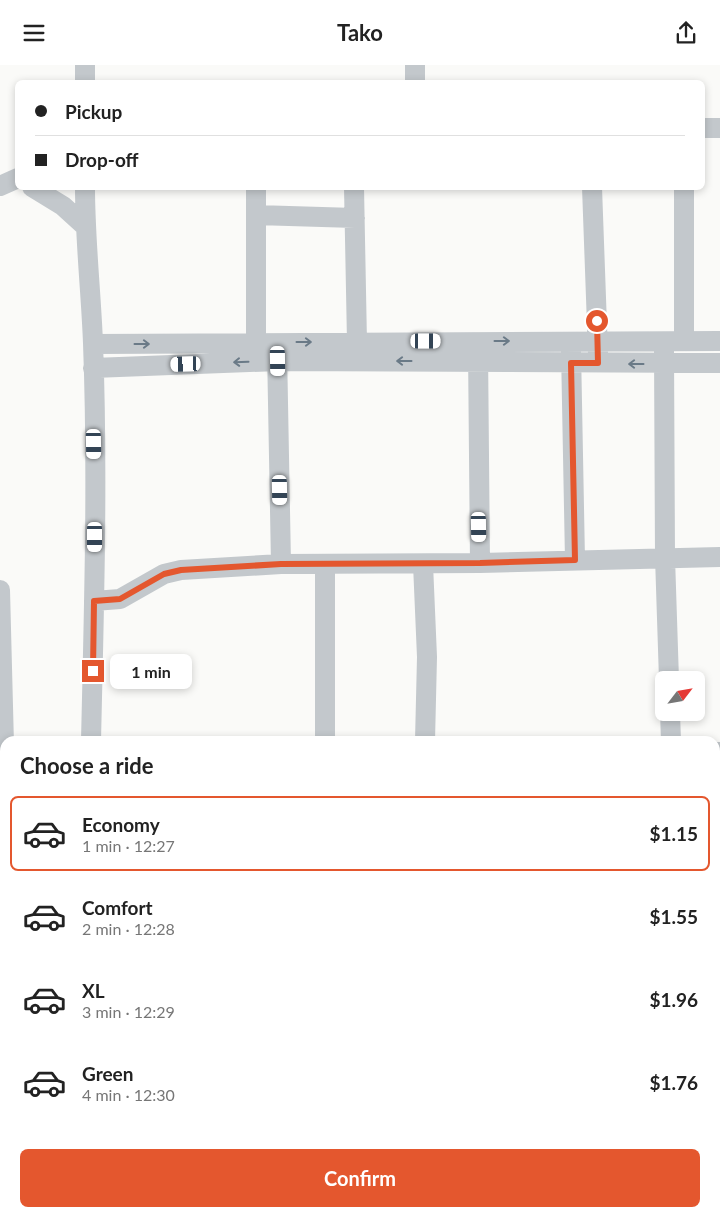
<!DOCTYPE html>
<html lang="en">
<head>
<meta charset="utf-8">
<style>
	body { margin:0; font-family:Lato,sans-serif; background:#f6f6f6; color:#222; height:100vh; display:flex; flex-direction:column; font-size:19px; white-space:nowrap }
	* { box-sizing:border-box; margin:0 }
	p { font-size:16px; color:#767676 }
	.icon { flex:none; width:28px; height:28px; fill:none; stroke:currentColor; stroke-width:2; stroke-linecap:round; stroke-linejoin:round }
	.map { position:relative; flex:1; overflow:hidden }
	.side { position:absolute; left:0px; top:671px; width:720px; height:481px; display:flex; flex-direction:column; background:#fff; border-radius:15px 15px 0 0; box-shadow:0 2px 8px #0003 }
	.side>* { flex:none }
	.top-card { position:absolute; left:15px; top:15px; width:690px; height:110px; border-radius:8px; box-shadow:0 2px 8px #0003; display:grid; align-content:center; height:110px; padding:0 20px; background:#fff }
	.needle { width:32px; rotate:59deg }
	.buttons { position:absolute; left:655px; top:606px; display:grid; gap:10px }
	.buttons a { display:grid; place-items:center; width:50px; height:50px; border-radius:8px; background:#fff; box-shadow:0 2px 8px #0003; font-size:25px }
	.end { position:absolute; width:22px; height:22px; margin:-11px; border:6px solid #e4572e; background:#fff; box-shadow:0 0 0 2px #fff }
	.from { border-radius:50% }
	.bubble { position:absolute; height:35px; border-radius:8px; background:#fff; box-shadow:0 2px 8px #0003; font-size:16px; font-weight:700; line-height:35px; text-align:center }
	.car { position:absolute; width:15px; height:30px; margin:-15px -8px; border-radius:6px; box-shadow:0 0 4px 1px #0007; background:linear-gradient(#fff 24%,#345 0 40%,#fff 0 76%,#345 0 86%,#fff 0) }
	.top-card b { display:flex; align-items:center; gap:18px; height:48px; font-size:19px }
	.top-card b+b { border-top:1px solid #e0e0e0 }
	.top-card i { width:12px; height:12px; background:#222 }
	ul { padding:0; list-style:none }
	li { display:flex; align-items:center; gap:15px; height:75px; margin:0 10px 8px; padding:0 10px; border:2px solid transparent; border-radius:8px }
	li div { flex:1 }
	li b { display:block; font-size:19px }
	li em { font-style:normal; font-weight:700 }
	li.on { border-color:#e4572e }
	li>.icon { width:45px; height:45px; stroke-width:1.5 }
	h2 { padding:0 20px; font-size:22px; line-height:60px }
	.action { display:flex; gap:10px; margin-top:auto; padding:10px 20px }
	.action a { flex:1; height:58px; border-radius:8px; background:#e4572e; color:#fff; font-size:20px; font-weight:700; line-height:58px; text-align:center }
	header { display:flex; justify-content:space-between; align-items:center; height:65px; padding:0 20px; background:#fff; font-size:22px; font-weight:700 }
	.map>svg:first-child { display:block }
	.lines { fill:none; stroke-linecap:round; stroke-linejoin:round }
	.minor { stroke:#c3c8cc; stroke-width:20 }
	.oneway { stroke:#6a7a87 }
	.route { stroke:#e4572e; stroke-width:6 }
</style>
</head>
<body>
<header><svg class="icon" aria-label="menu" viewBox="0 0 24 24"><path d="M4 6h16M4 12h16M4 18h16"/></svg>Tako<svg class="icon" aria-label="share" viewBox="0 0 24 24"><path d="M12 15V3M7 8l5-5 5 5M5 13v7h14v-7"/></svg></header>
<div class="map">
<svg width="720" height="1152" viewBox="0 0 720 1152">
	<rect width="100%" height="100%" fill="#fafaf8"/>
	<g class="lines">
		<path class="minor" d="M 85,0 L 85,18
			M 415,0 L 415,18
			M 702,63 L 720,63
			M 0,121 L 18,113
			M 32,122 L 63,141 L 85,161
			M 85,122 C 85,175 91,226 93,278 C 98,410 94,544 91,676
			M 354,122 L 357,277
			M 592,122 L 598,288
			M 256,150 L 355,153
			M 684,276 L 684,122
			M 256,278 L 256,122
			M 93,279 L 720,276
			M 478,283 L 480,498
			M 277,284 L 281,499
			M 571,285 L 575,495
			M 664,285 L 665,492 L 669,615
			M 93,303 L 278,296 L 720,298
			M 423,499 L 427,592 L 425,676
			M 0,525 L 5,718
			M 94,536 L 120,534 L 164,509 L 181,505 L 281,499 L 480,498 L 720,492
			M 670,648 L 671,676
			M 325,676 L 325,500
			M 715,687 L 720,687
			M 715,730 L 720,727
			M 0,939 L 5,939
			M 131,1148 L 131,1152
			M 689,1148 L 692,1152
			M 3,1152 L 5,1147
			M 36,1152 L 38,1148
			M 96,1152 L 97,1148
			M 217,1152 L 217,1148
			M 328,1152 L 328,1148
			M 422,1152 L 422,1148"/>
	</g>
	<defs><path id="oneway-shaft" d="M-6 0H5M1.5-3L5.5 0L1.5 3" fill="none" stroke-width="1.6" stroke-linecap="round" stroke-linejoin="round" transform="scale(1.25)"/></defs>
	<g class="oneway">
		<use href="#oneway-shaft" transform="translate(502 276)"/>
		<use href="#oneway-shaft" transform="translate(304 277)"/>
		<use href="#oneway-shaft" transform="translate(142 279)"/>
		<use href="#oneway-shaft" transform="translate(404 296) rotate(-180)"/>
		<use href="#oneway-shaft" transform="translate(241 297) rotate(178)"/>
		<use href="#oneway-shaft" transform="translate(636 299) rotate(-180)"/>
	</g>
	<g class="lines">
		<path class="route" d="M 93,606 L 94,536 L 120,534 L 164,509 L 181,505 L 281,499 L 480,498 L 575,495 L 571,298 L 598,298 L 597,256"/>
	</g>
</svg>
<div class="buttons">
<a><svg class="needle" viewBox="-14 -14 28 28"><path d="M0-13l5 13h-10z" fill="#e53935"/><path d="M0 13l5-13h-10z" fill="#767676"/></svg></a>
</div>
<i class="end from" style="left:597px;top:256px"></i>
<i class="end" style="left:93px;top:606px"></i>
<div class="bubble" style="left:110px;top:589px;width:82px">1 min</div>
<i class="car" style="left:426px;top:276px;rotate:90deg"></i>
<i class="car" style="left:278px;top:296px;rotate:179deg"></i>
<i class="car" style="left:186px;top:299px;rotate:268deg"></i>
<i class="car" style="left:94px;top:379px;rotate:179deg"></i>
<i class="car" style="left:280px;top:425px;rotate:179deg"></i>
<i class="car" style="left:479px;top:462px;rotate:179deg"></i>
<i class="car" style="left:95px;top:472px;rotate:180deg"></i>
<div class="top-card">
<b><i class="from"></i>Pickup</b>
<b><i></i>Drop-off</b>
</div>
<section class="side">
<h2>Choose a ride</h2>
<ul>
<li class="on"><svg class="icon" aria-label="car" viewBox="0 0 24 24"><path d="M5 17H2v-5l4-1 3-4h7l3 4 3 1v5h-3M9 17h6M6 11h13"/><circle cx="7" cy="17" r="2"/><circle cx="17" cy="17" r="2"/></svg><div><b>Economy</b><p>1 min · 12:27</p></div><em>$1.15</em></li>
<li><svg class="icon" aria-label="car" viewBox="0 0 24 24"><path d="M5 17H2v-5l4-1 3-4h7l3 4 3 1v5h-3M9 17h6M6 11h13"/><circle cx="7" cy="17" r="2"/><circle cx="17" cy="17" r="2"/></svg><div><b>Comfort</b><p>2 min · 12:28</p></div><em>$1.55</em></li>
<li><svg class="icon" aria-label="car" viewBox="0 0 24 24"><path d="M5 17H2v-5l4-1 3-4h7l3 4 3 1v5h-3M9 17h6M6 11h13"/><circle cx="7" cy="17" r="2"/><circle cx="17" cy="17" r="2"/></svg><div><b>XL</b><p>3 min · 12:29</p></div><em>$1.96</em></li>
<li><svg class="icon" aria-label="car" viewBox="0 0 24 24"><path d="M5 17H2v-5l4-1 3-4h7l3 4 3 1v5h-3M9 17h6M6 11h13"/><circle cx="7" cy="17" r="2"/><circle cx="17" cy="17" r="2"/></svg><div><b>Green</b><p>4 min · 12:30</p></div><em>$1.76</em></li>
</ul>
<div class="action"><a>Confirm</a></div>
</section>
</div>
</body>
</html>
